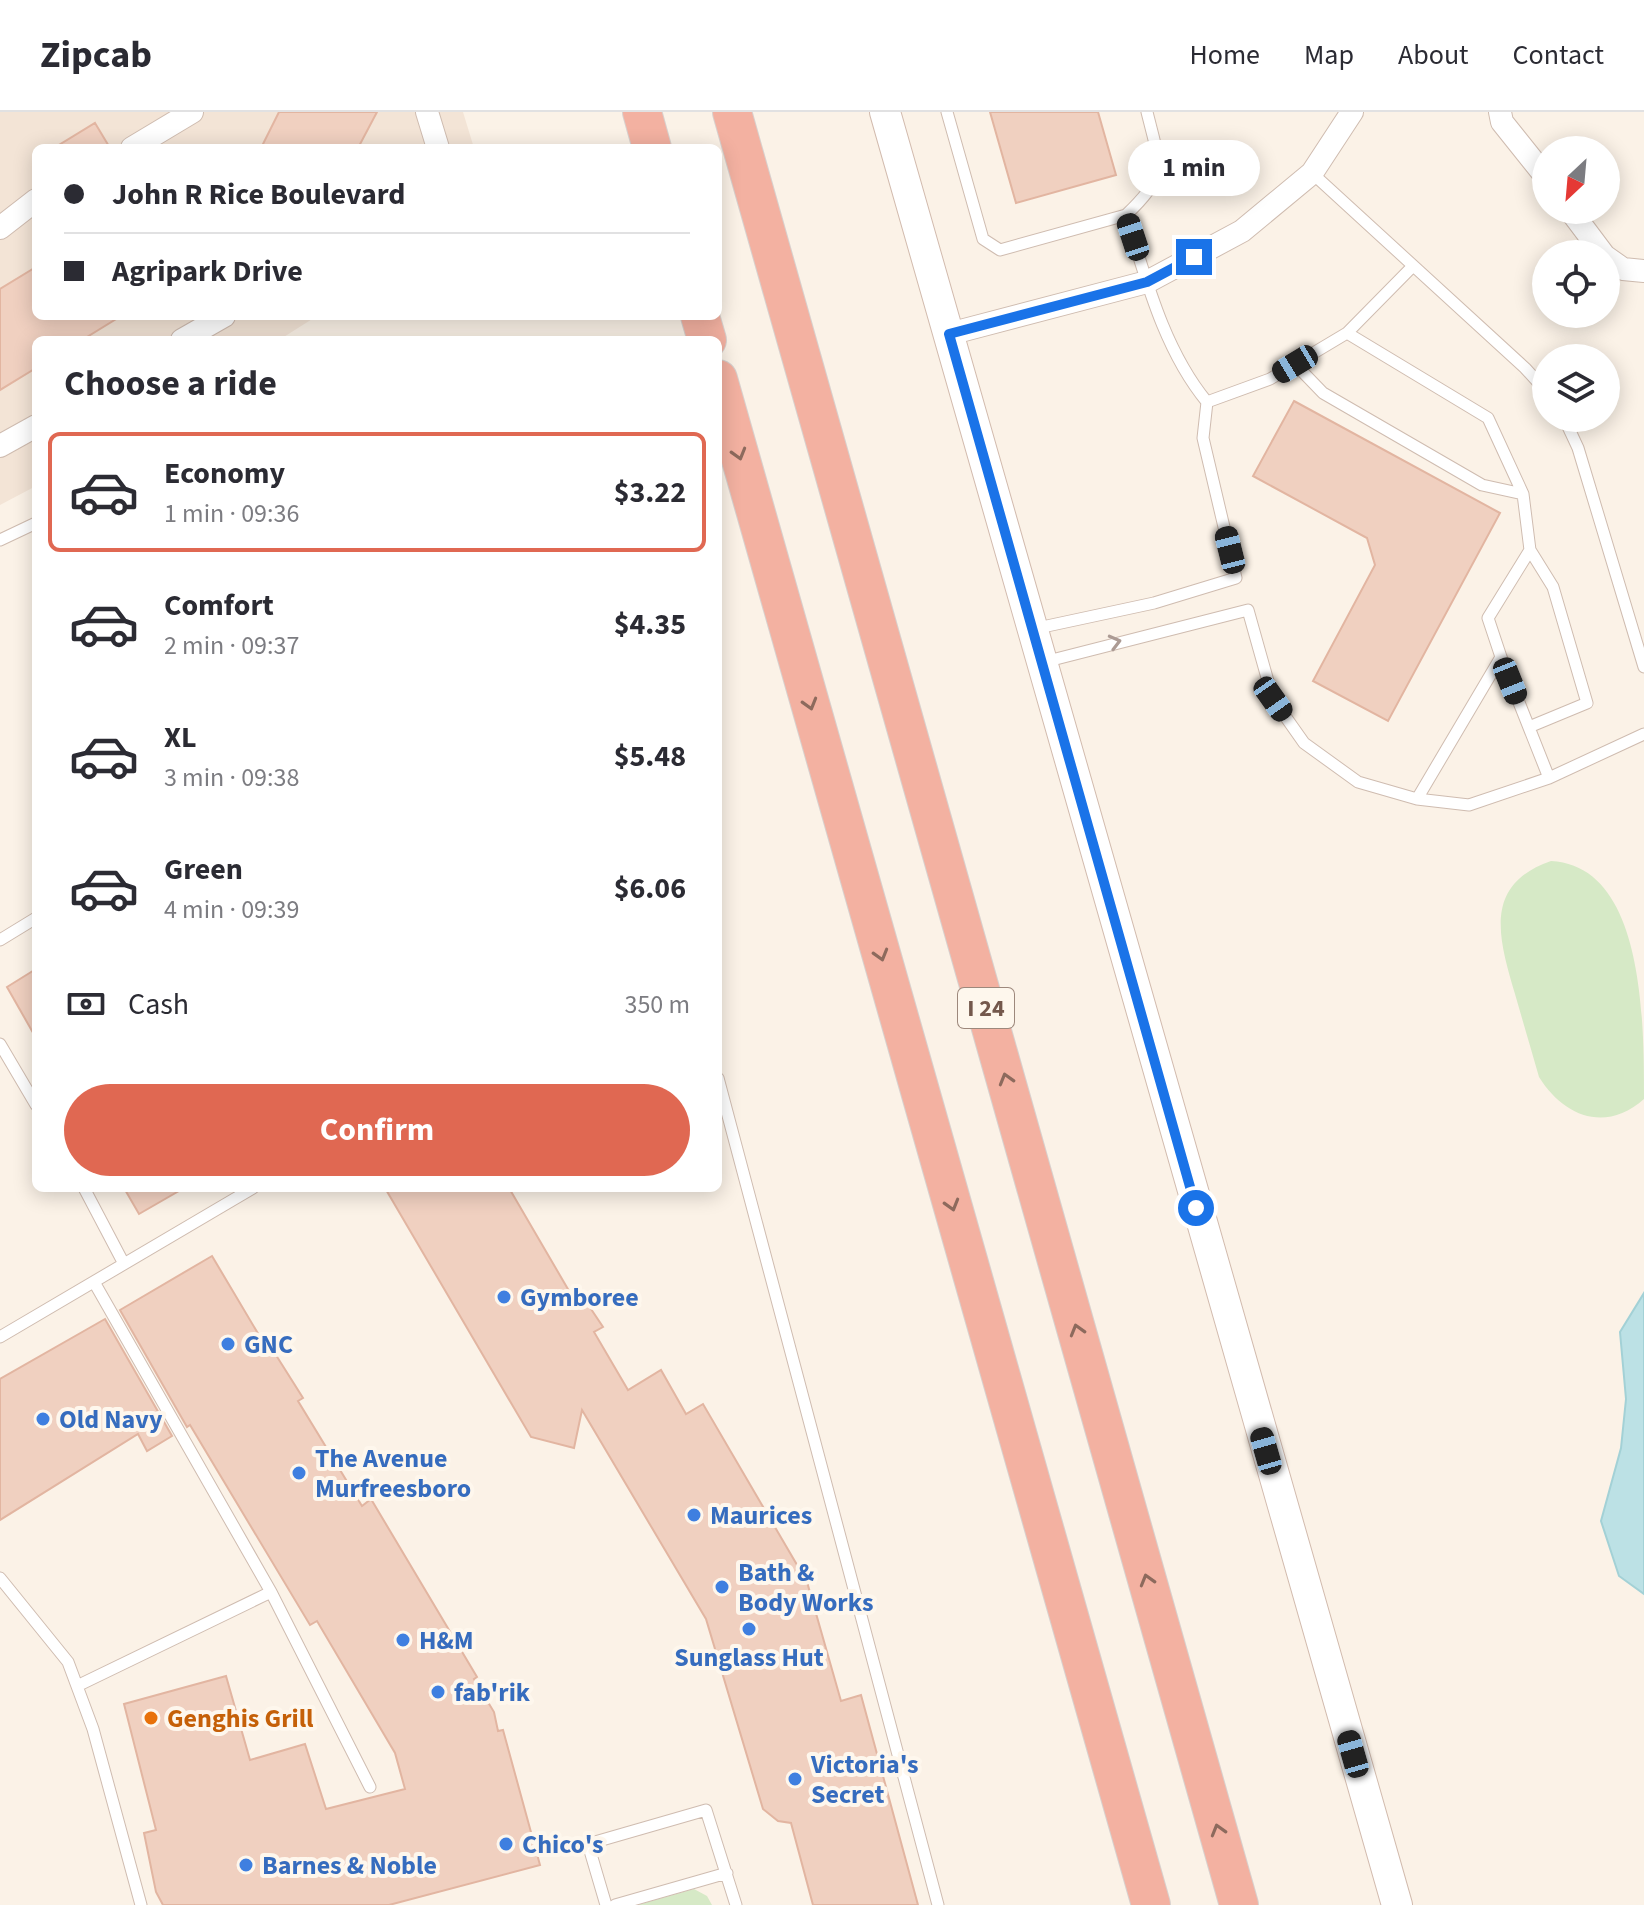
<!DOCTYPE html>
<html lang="en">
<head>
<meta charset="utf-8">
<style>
	body { margin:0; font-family:"Source Sans 3",sans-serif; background:#f2f2f3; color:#2b2b33; height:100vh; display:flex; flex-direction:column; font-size:30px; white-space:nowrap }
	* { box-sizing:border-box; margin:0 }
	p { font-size:26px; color:#7c7c81 }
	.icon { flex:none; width:44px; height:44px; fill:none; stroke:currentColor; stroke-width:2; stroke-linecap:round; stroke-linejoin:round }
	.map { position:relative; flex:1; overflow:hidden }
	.sheet { position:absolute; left:32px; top:224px; width:690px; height:856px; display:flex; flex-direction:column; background:#fff; border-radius:12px; box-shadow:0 4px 20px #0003 }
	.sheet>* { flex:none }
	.hud { position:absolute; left:32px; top:32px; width:690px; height:176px; border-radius:12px; box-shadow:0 4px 20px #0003; display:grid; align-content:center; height:176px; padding:0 32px; background:#fff }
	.needle { width:52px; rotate:206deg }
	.buttons { position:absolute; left:1532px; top:24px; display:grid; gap:16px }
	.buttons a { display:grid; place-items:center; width:88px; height:88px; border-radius:50%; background:#fff; box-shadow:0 4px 20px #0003; font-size:40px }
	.end { position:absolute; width:36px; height:36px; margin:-18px; border:10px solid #1a73e8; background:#fff; box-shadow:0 0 0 4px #fff }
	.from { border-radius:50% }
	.bubble { position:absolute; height:56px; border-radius:28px; background:#fff; box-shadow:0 4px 20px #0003; font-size:26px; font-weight:700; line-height:56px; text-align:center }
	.car { position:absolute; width:24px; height:48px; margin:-24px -12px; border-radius:10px; box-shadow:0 0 6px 2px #0007; background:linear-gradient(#222 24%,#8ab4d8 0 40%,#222 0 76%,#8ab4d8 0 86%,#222 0) }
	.hud b { display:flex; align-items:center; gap:28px; height:76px; font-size:30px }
	.hud b+b { border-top:2px solid #e1e1e2 }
	.hud i { width:20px; height:20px; background:#2b2b33 }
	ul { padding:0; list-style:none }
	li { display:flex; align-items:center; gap:24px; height:120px; margin:0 16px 12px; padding:0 16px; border:4px solid transparent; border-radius:12px }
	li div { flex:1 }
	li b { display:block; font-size:30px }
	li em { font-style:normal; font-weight:700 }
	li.current { border-color:#e06852 }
	li>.icon { width:72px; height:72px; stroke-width:1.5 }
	h2 { padding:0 32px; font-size:36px; line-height:96px }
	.pay { display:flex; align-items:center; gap:20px; height:88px; padding:0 32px; font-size:30px }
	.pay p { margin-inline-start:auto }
	.cta { display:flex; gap:16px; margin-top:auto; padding:16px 32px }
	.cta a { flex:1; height:92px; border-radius:48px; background:#e06852; color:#fff; font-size:32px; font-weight:700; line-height:92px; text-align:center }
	header { display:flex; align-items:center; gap:48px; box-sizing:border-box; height:112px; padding:0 40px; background:#fff; border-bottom:2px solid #e1e1e2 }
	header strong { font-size:38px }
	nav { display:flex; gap:44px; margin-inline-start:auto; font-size:28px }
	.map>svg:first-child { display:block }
	.residential { fill:#f3e4d6 }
	.green { fill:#d6e9c6 }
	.water { fill:#bce1e5; stroke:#a3d1d6; stroke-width:2 }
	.building { fill:#f0d0c0; stroke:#e2b5a1; stroke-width:2 }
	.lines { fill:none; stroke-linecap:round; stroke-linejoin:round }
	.lane-casing { stroke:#cfbcb0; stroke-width:13 }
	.street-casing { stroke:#cfbcb0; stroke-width:24 }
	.secondary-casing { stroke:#d2bbae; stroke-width:32 }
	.highway-casing { stroke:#d8d0cd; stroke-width:40 }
	.lane { stroke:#fff; stroke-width:11 }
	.street { stroke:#fff; stroke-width:22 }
	.secondary { stroke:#fff; stroke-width:30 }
	.highway { stroke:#f3b1a1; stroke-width:38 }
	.oneway { stroke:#8d6a5d }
	.oneway2 { stroke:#ac9b94 }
	.route { stroke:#1a73e8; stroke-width:10 }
	.shop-dot { fill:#3f7fe0; stroke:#fef7ed; stroke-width:3 }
	.food-dot { fill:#e8710a; stroke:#fef7ed; stroke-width:3 }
	.labels { text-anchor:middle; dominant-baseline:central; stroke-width:8; stroke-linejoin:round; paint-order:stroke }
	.shield { fill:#fef7ed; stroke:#9d887c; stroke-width:2 }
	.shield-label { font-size:24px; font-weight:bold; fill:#74584c }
	.shop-label { font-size:26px; font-weight:bold; fill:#366cbe; stroke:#fef7ed; text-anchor:start }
	.food-label { font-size:26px; font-weight:bold; fill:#c56008; stroke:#fef7ed; text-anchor:start }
</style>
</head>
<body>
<header>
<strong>Zipcab</strong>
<nav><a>Home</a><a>Map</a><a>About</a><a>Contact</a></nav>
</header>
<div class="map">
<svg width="1644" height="1793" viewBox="0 0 1644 1793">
	<rect width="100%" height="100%" fill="#fbf2e7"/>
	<path class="residential" d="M 0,0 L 463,0 L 474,36 L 36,36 L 36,204 L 317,204 L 279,228 L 36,228 L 36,374 L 0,393 Z"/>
	<path class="green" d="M 1551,749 C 1644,754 1644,907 1644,987 C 1606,1021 1564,1005 1539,965 C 1531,937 1523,910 1515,882 C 1499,827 1482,773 1551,749 Z
		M 694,1777 L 707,1784 L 712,1793 L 637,1793 Z"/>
	<path class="water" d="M 1644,1181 L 1644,1482 L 1619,1464 L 1601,1409 L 1621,1336 L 1626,1287 L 1620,1220 Z"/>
	<path class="building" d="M 279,0 L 377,0 L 358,36 L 261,36 Z
		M 990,0 L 1098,0 L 1116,63 L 1016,91 Z
		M 95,11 L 110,36 L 54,36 Z
		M 36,155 L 36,204 L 121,204 L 82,228 L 36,228 L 36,256 L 0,278 L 0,177 Z
		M 1294,289 L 1500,401 L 1388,609 L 1313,569 L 1375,453 L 1367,426 L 1253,364 Z
		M 36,857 L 36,926 L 7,875 Z
		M 124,1076 L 184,1076 L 139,1102 Z
		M 385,1076 L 509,1076 L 579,1196 L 587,1191 L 603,1215 L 594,1220 L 628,1278 L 661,1258 L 686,1302 L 703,1292 L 807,1470 L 841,1589 L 861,1583 L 918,1793 L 813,1793 L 791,1711 L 778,1709 L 763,1697 L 706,1507 L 582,1298 L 574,1336 L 531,1325 Z
		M 212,1144 L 266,1235 L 269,1232 L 303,1286 L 298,1289 L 362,1394 L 371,1387 L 477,1565 L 474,1567 L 494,1600 L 498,1619 L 503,1618 L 540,1753 L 389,1793 L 163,1793 L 156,1780 L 144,1721 L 156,1718 L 124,1592 L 226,1564 L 250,1648 L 305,1632 L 326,1697 L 405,1677 L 395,1641 L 317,1509 L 310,1513 L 190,1313 L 187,1315 L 120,1198 Z
		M 105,1207 L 172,1324 L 147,1339 L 138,1322 L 0,1408 L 0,1267 Z"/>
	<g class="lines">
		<g class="lane-casing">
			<path id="lane" d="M 947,0 L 983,127 L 1000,138 L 1126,103 C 1146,167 1164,238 1207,290
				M 1312,61 L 1525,256 L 1546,279
				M 1126,103 C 1169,62 1160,53 1147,0
				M 1347,221 L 1488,306 L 1523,382 L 1530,438 L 1488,506 L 1501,545 L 1417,687
				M 1295,252 L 1323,281 L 1482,373 L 1523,382
				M 1564,306 L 1578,336 L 1644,555
				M 0,428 L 36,411
				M 1033,517 L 1154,491 L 1236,466 L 1203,326 L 1207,290 L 1270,267 L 1347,221 L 1413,154
				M 1501,545 L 1549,666
				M 1044,550 L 1248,498 L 1273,587 L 1304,631 L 1358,670 L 1417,687 L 1469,693 L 1549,666 L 1644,622
				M 1529,615 L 1587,591 L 1553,475 L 1530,438
				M 0,828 L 36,806
				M 0,932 L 36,993
				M 718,966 L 938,1793
				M 84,1076 L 124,1152
				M 94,1170 L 271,1480
				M 0,1225 L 253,1076
				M 0,1466 L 68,1550 L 93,1617 L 141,1793
				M 77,1574 L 271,1480 L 370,1675
				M 606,1793 L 588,1732 L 706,1698 L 736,1793
				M 615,1793 L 727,1761"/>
		</g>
		<g class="street-casing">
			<path id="street" d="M 427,0 L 438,36
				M 1500,0 L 1502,10 L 1546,65
				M 132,36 L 192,0
				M 1570,98 L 1603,142
				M 0,116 L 36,88
				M 1606,145 L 1623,157 L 1644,159
				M 949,222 L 1147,170 L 1242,119 L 1312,61 L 1352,0
				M 182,228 L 224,204
				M 0,334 L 36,314"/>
		</g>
		<g class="secondary-casing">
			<path id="secondary" d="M 885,0 L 1397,1793"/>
		</g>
		<g class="highway-casing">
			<path id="highway" d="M 642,0 L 652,36
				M 732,0 L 1239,1793
				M 700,204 L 707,228
				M 718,267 L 1151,1793"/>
		</g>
		<use href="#lane" class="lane"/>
		<use href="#street" class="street"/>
		<use href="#secondary" class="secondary"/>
		<use href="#highway" class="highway"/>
	</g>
	<defs><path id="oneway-chevron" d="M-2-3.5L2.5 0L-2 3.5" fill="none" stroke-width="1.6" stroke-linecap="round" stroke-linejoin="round" transform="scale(2)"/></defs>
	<g class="oneway">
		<use href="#oneway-chevron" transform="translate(739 342) rotate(74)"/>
		<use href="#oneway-chevron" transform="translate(810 592) rotate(74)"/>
		<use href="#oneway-chevron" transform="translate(881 843) rotate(74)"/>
		<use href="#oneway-chevron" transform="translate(1006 967) rotate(-106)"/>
		<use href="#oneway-chevron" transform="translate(952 1093) rotate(74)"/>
		<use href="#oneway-chevron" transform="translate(1077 1218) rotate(-106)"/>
		<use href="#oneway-chevron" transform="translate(1147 1468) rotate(-106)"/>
		<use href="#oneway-chevron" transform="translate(1218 1718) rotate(-106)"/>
	</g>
	<use class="oneway2" href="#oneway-chevron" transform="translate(1115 530) rotate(-15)"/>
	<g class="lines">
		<path class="route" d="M 1194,145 L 1147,170 L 949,222 L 1196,1096"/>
	</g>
	<g class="shop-dot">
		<circle cx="504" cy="1185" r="8"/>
		<circle cx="228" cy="1232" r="8"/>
		<circle cx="43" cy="1307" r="8"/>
		<circle cx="299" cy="1361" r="8"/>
		<circle cx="694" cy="1403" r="8"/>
		<circle cx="722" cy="1475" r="8"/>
		<circle cx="749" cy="1517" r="8"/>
		<circle cx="403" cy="1528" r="8"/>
		<circle cx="438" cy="1580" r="8"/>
		<circle cx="795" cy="1667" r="8"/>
		<circle cx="506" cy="1732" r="8"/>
		<circle cx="246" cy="1753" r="8"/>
	</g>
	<circle class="food-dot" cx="151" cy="1606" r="8"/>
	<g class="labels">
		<rect class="shield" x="958" y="876" width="56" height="40" rx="6"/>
		<g class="shield-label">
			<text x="986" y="896">I 24</text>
		</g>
		<g class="shop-label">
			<text x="520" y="1185">Gymboree</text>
			<text x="244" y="1232">GNC</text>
			<text x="59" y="1307">Old Navy</text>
			<text x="315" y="1346">The Avenue<tspan x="315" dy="30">Murfreesboro</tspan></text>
			<text x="710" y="1403">Maurices</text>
			<text x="738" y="1460">Bath &amp;<tspan x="738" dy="30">Body Works</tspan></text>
			<text x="419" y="1528">H&amp;M</text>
			<text x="749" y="1545" text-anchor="middle">Sunglass Hut</text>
			<text x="454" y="1580">fab'rik</text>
			<text x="811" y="1652">Victoria's<tspan x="811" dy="30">Secret</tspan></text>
			<text x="522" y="1732">Chico's</text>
			<text x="262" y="1753">Barnes &amp; Noble</text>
		</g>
		<g class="food-label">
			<text x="167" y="1606">Genghis Grill</text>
		</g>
	</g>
</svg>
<div class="buttons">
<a><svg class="needle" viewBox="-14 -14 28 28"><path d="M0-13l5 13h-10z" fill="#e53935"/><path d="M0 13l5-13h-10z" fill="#7c7c81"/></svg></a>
<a><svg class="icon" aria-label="locate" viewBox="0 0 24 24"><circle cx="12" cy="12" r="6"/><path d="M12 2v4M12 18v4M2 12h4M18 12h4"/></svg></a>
<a><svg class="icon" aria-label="layers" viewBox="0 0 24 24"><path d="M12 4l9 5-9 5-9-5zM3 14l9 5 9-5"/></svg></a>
</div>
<i class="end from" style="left:1196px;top:1096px"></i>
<i class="end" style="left:1194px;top:145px"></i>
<div class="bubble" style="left:1128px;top:28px;width:132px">1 min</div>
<i class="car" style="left:1133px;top:125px;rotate:342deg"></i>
<i class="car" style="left:1295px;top:252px;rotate:239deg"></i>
<i class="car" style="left:1230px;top:438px;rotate:346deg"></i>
<i class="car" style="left:1510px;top:569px;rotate:158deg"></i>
<i class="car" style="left:1273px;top:587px;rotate:145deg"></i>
<i class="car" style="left:1266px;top:1339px;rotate:344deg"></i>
<i class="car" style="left:1353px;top:1642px;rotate:344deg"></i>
<div class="hud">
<b><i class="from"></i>John R Rice Boulevard</b>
<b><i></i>Agripark Drive</b>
</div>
<section class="sheet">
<h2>Choose a ride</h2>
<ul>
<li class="current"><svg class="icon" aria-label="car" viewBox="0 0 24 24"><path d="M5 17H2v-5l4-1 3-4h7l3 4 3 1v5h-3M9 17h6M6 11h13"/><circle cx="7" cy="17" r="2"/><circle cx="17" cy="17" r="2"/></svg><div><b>Economy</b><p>1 min · 09:36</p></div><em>$3.22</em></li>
<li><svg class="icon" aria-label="car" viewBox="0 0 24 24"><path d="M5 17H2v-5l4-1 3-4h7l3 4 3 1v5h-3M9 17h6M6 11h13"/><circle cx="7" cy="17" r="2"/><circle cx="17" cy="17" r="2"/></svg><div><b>Comfort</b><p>2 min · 09:37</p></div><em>$4.35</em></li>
<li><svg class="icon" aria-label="car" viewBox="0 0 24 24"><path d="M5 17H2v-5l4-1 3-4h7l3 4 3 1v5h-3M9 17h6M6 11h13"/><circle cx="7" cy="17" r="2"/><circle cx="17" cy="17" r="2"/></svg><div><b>XL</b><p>3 min · 09:38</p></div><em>$5.48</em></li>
<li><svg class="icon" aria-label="car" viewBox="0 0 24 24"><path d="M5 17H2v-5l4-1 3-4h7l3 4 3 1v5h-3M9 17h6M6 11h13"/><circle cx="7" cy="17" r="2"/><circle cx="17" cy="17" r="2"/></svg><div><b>Green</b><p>4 min · 09:39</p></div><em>$6.06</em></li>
</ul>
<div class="pay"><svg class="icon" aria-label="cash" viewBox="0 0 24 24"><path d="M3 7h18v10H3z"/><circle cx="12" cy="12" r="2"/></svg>Cash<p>350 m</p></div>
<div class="cta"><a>Confirm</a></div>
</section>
</div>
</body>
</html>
